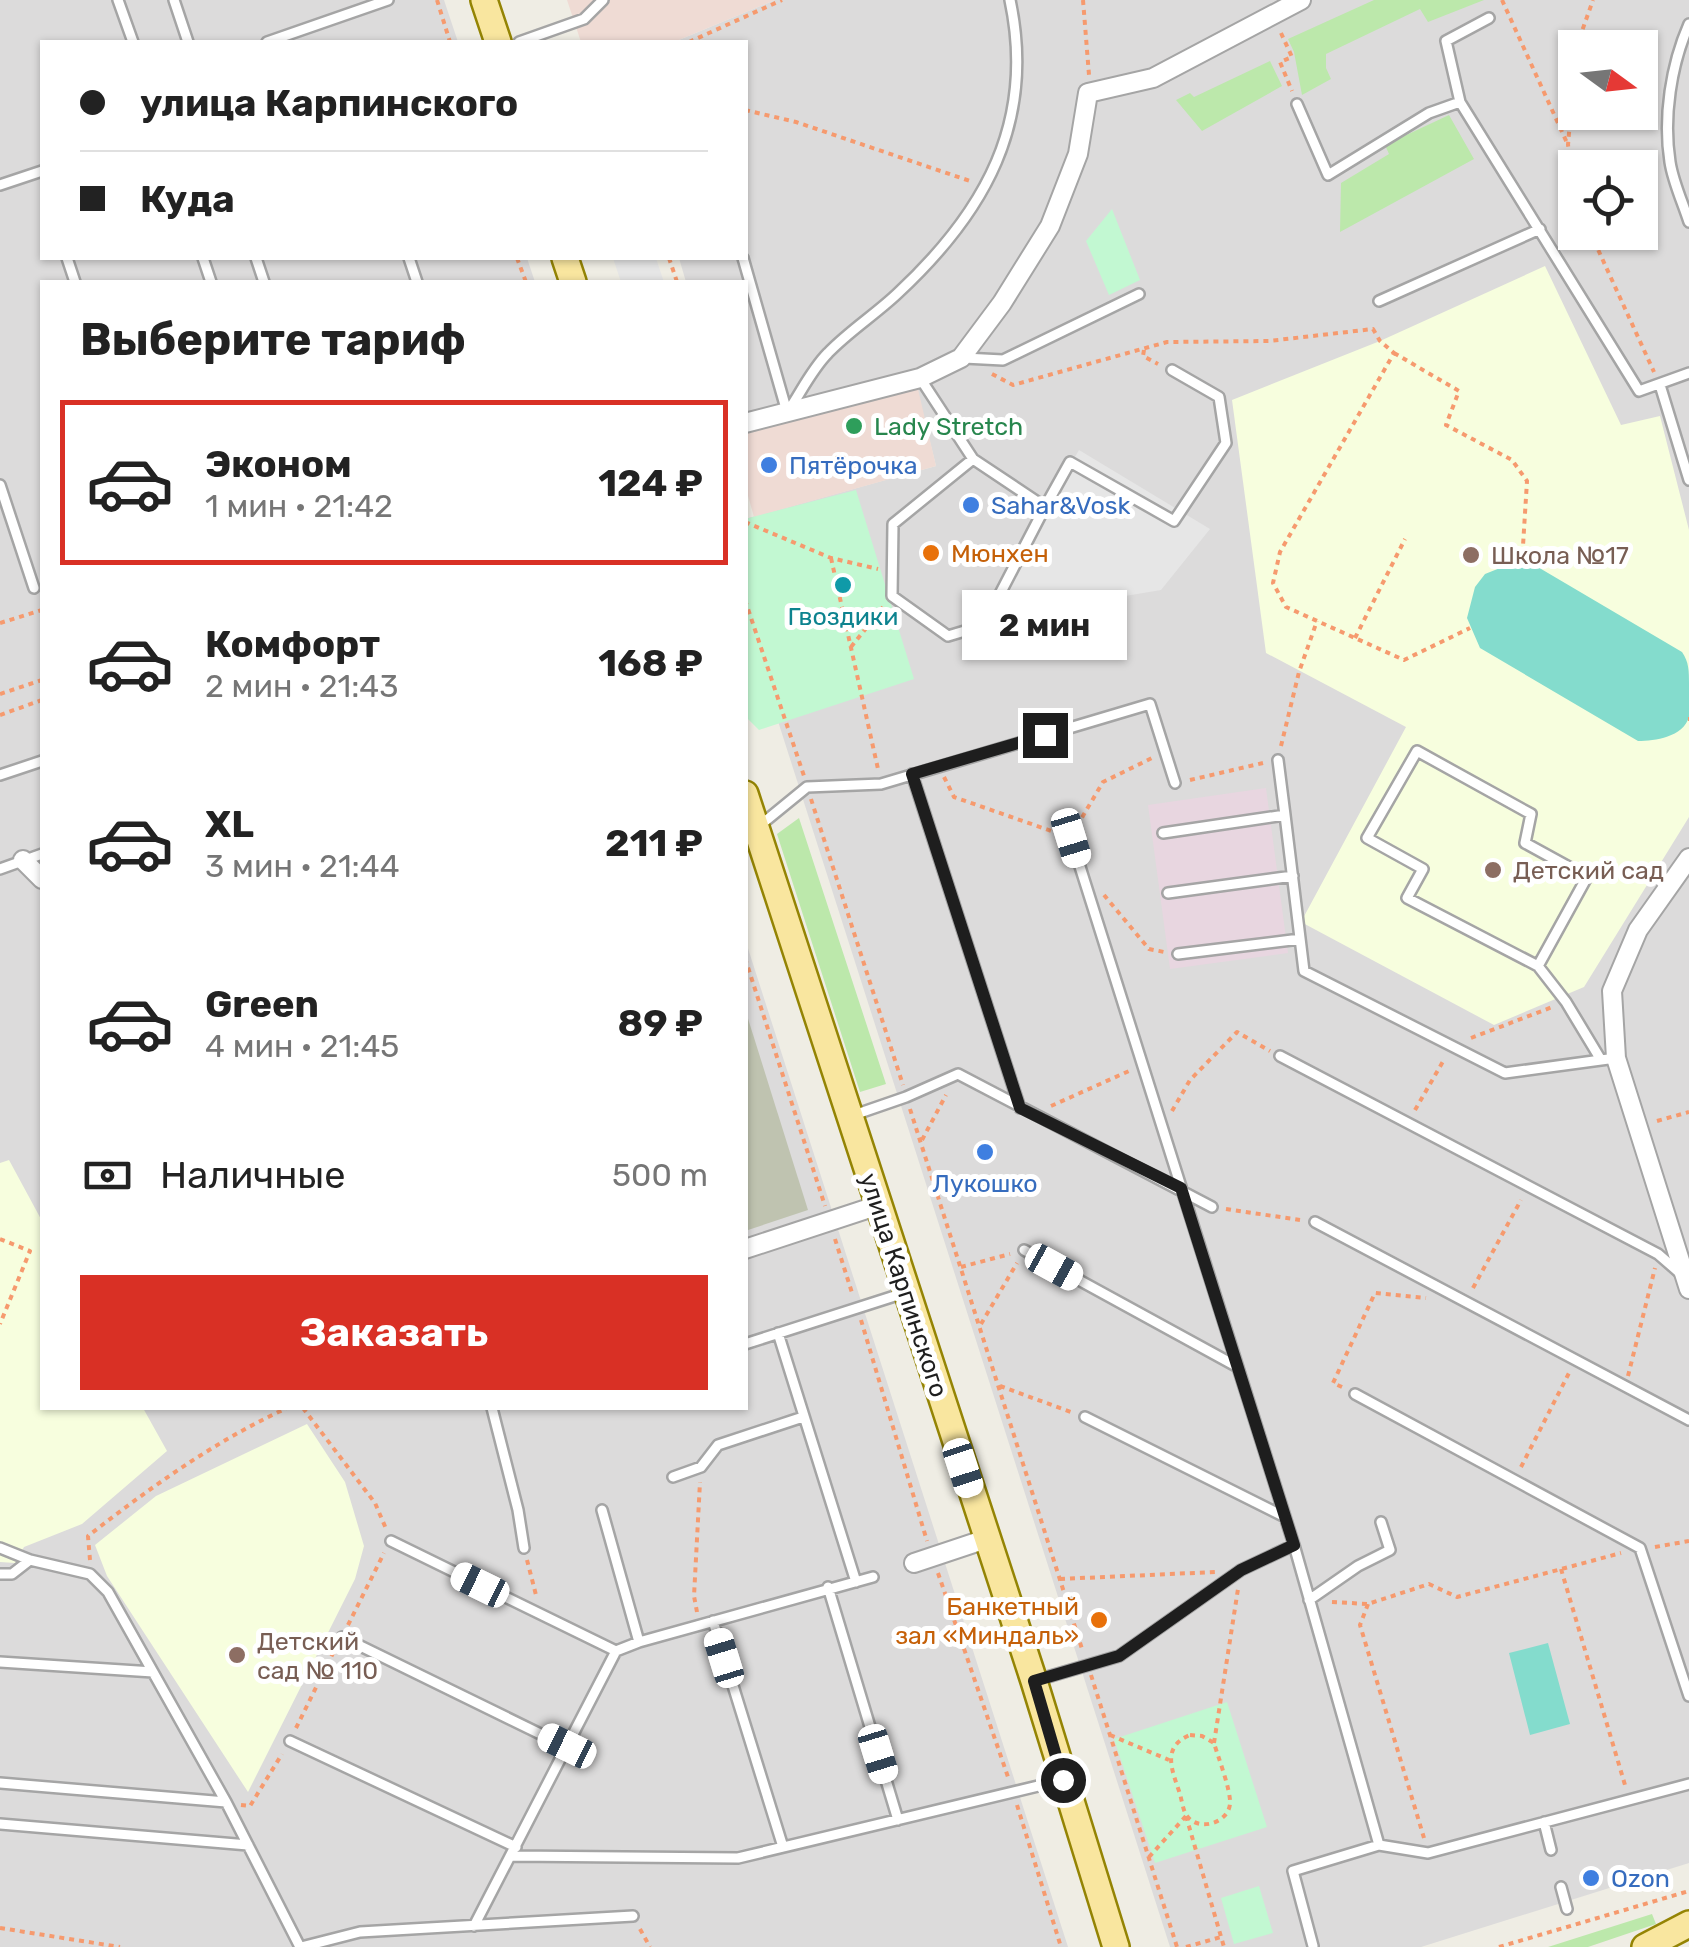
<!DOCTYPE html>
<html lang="ru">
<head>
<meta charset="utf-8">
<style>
	body { margin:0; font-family:Rubik,sans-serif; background:#f2f2f2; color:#222; height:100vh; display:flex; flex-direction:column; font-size:38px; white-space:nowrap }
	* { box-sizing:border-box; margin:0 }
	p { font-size:32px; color:#767676 }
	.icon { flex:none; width:55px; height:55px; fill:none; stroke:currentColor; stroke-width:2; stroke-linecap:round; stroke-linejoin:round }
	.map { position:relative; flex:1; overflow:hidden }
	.sheet { position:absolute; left:40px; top:280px; width:708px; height:1130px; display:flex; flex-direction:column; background:#fff; border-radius:0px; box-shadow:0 2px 8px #0004 }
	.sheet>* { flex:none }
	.banner { position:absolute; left:40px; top:40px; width:708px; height:220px; border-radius:0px; box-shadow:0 2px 8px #0004; display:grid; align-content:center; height:220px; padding:0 40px; background:#fff }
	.needle { width:65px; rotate:105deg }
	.fabs { position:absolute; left:1558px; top:30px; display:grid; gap:20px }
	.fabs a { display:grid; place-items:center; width:100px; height:100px; border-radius:0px; background:#fff; box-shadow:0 2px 8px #0004; font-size:50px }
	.end { position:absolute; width:45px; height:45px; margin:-22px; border:12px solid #1e1e1e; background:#fff; box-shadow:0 0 0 5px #fff }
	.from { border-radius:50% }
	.bubble { position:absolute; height:70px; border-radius:0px; background:#fff; box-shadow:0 2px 8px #0004; font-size:32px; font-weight:700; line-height:70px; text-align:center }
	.car { position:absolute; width:30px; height:60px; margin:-30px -15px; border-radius:12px; box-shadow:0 0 8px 2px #0007; background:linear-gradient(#fff 24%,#345 0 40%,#fff 0 76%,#345 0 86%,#fff 0) }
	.banner b { display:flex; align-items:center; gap:35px; height:95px; font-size:38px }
	.banner b+b { border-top:2px solid #e0e0e0 }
	.banner i { width:25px; height:25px; background:#222 }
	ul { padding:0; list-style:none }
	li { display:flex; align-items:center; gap:30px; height:165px; margin:0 20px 15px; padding:0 20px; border:5px solid transparent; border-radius:0px }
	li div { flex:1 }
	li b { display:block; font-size:38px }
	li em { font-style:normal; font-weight:700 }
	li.selected { border-color:#d93025 }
	li>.icon { width:90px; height:90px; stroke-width:1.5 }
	h2 { padding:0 40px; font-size:45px; line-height:120px }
	.pay { display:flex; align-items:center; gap:25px; height:110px; padding:0 40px; font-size:38px }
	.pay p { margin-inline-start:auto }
	.button { display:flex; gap:20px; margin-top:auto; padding:20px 40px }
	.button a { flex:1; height:115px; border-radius:0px; background:#d93025; color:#fff; font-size:40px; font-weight:700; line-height:115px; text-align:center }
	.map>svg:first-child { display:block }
	.residential { fill:#dcdbdb; fill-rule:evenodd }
	.commercial { fill:#efdbd4 }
	.industrial { fill:#e8d6e0 }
	.education { fill:#f7fede }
	.construction { fill:#bfc3b0 }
	.grass { fill:#bce8ab }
	.park { fill:#c2f8d2 }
	.pitch { fill:#84dccd }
	.parking { fill:#e6e6e6 }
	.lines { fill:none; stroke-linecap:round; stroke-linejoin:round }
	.service-casing { stroke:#a5a5a5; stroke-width:14 }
	.minor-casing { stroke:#a5a5a5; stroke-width:22 }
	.primary-casing { stroke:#948404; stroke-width:30 }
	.path { stroke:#f69a6e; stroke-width:4; stroke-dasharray:5 5; stroke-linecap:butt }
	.service { stroke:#fff; stroke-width:9 }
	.minor { stroke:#fff; stroke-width:18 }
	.primary { stroke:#f9e69f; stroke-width:25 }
	.route { stroke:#1e1e1e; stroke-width:12 }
	.leisure-dot { fill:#2e9e5b; stroke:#fff; stroke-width:4 }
	.shop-dot { fill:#3f7fe0; stroke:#fff; stroke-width:4 }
	.food-dot { fill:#e8710a; stroke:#fff; stroke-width:4 }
	.education-dot { fill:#8d6e63; stroke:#fff; stroke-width:4 }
	.culture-dot { fill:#0f9aa8; stroke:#fff; stroke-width:4 }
	.labels { text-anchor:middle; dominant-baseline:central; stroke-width:10; stroke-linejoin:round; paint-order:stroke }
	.leisure-label { font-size:25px; fill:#27864d; stroke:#fff; text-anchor:start }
	.shop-label { font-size:25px; fill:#366cbe; stroke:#fff; text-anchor:start }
	.food-label { font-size:25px; fill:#c56008; stroke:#fff; text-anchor:start }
	.education-label { font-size:25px; fill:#785e54; stroke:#fff; text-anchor:start }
	.culture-label { font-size:25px; fill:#0d838f; stroke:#fff }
	.street-label { font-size:25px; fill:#1e1e1e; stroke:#fff }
</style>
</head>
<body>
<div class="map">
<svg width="1689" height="1947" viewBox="0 0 1689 1947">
	<rect width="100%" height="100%" fill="#efede4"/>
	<path class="residential" d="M 0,0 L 444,0 L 458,42 L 42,42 L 42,258 L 527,258 L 535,282 L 42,282 L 42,1408 L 745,1408 L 745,939 L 1068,1947 L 0,1947 Z
		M 775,0 L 1689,0 L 1689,1863 L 1421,1947 L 1170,1947 L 745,618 L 745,519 L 936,466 L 913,373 L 745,413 L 745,282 L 686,282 L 679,258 L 745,258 L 745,42 L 674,42 ZM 1575,48 L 1640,48 L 1640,112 L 1575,112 ZM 1575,168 L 1640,168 L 1640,232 L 1575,232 Z"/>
	<path class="commercial" d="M 567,0 L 775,0 L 674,42 L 581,42 Z
		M 914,372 L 936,466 L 754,517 L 745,485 L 745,413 Z"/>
	<path class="industrial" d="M 1266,788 L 1288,953 L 1170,969 L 1148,805 Z"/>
	<path class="education" d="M 1545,266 L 1621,425 L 1660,416 L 1689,530 L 1689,817 L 1584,987 L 1494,1025 L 1301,922 L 1406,727 L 1266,653 L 1232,400 L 1380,341 Z
		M 9,1160 L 42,1221 L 42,1408 L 143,1408 L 167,1451 L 82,1524 L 24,1547 L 15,1563 L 0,1562 L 0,1163 Z
		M 307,1424 L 345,1482 L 364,1546 L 355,1579 L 248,1792 L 107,1576 L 95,1545 L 156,1496 Z"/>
	<path class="construction" d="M 745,1009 L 808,1210 L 745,1231 Z"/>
	<path class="grass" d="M 1374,0 L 1484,0 L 1428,22 L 1420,9 L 1326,54 L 1326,68 L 1331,79 L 1302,95 L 1294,52 L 1288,39 Z
		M 1270,61 L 1282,86 L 1202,131 L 1176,100 L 1190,93 L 1194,97 Z
		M 1449,115 L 1474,159 L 1340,232 L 1341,183 L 1389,154 L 1385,145 Z
		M 799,818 L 886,1084 L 860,1092 L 777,834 Z
		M 1652,1914 L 1656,1924 L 1588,1947 L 1548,1947 Z"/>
	<path class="park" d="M 1112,209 L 1140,280 L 1109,295 L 1086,241 Z
		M 856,490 L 914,679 L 759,730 L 745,716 L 745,519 Z
		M 1227,1702 L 1267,1827 L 1155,1863 L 1114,1739 Z
		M 1259,1886 L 1273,1933 L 1234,1944 L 1221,1898 Z"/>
	<path class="pitch" d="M 1515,562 L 1531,563 L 1682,652 C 1689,662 1689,671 1689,684 C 1689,693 1689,708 1689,717 C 1683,737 1655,741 1638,741 L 1480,648 L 1467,618 L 1475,587 L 1485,574 Z
		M 1548,1643 L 1570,1724 L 1530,1735 L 1509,1653 Z"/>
	<path class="parking" d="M 613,258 L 656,258 L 664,282 L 621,282 Z
		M 1079,450 L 1210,529 L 1161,590 L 981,620 Z"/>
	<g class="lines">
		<g class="service-casing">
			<path id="service" d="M 118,0 L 133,42
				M 174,0 L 188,42
				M 1689,24 C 1671,65 1663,117 1670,162 C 1673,182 1683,203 1689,222
				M 267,42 L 388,0
				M 519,42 L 584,19 L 603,0
				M 1460,102 L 1446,41 L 1489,18
				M 1297,104 L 1328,175 L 1429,113 L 1460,102 L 1639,391 L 1689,373
				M 0,185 L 42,171
				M 67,258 L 75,282
				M 203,258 L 211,282
				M 256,258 L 264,282
				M 409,258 L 417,282
				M 743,258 L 787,412
				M 1379,301 L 1540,229
				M 964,358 L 1003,360 L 1139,294
				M 920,378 L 973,459 L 1045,507 L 1070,462 L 1174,521 L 1226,443 L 1219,397 L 1172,370
				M 1660,385 L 1689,480
				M 789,410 C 801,392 812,369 828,353 C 849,331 876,314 898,293 C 985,212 1036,122 1010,0
				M 0,485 L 34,588
				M 988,617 L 1045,507
				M 968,630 L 948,636 L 892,596 L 893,524 L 973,459
				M 1278,760 L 1285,815
				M 912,774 L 1020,1108
				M 0,775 L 42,761
				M 758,827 L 807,787 L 881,784 L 1150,704 L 1175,783
				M 1163,833 L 1285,815 L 1304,971 L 1505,1073 L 1601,1060
				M 1071,838 L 1294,1545
				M 0,869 L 42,854
				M 1168,893 L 1293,876
				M 1178,954 L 1300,939
				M 1538,966 L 1407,898 L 1423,869 L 1367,838 L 1417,751 L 1531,814 L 1525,843 L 1587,877 L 1538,966 L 1566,1002 L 1601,1060 L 1616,1058
				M 1280,1056 L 1658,1254 L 1681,1274
				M 851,1116 L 906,1097 L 958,1074 L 1212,1207
				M 1315,1222 L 1689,1420
				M 1024,1250 L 1236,1366
				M 778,1333 L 856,1582
				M 745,1344 L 904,1293
				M 1355,1394 L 1640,1548 L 1689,1696
				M 492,1408 L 518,1510 L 524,1548
				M 1085,1417 L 1285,1517
				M 673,1477 L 701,1467 L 718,1445 L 803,1417
				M 602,1510 L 639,1642
				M 391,1541 L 616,1651
				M 0,1548 L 30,1560
				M 0,1574 L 12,1574 L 30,1560 L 90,1574 L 108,1592 L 226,1802 L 300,1947
				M 828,1587 L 898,1820
				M 1309,1600 L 1358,1566 L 1390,1550 L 1381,1522
				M 713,1621 L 783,1847
				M 342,1637 L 567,1747
				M 0,1662 L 153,1672
				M 1037,1680 L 1119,1656 L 1241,1570 L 1294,1545 L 1379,1845 L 1293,1871 L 1313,1946
				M 290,1741 L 516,1847
				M 0,1783 L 226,1802
				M 1544,1822 L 1551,1850
				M 0,1824 L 248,1845
				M 1379,1845 L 1428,1853 L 1689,1784
				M 511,1856 L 738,1858 L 1063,1780
				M 1561,1887 L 1567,1909
				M 474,1926 L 616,1651 L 639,1642 L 873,1577
				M 301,1947 L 360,1932 L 633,1916"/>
		</g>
		<g class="minor-casing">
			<path id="minor" d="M 745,423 L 920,378 L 961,358 L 1002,303 L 1050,226 L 1078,154 L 1088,93 L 1153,78 L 1301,0
				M 1689,858 L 1638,930 L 1612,991 L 1616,1058 L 1689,1289
				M 23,860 L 42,879
				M 745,1249 L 879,1205
				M 914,1563 L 986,1539"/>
		</g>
		<g class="primary-casing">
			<path id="primary" d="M 484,0 L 498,42
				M 565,258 L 573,282
				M 745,794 L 1034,1681 L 1116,1947
				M 1645,1947 L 1689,1924"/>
		</g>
		<path class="path" d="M 437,0 L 450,42
			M 1083,0 L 1089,75
			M 1502,0 L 1568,145
			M 1281,33 L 1292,57 L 1280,62 L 1292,91
			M 689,42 L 782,0
			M 1576,48 L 1593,0
			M 1575,62 L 1568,145 L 1575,183
			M 745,110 L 796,122 L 973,182
			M 1590,232 L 1654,372
			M 517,258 L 526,282
			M 669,258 L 677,282
			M 1144,350 L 1143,356 L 1158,364
			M 1394,353 L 1459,391 L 1446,425 L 1512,460 L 1527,481 L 1522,562
			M 992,374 L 1013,385 L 1167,342 L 1269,341 L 1373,329 L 1380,341 L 1394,353 L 1280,552 L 1273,583 L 1286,607 L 1404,660 L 1470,628
			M 745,522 L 831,558 L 878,569
			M 831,558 L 878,769
			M 745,600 L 804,776
			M 0,623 L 42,610
			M 1355,638 L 1405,539
			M 851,647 L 883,607
			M 0,694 L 42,680
			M 0,715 L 42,700
			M 1688,719 L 1689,719
			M 1281,746 L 1299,672 L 1317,621
			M 944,777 L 954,797 L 1060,834
			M 1190,780 L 1263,763
			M 811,799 L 903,1085
			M 1077,826 L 1103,782 L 1152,758
			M 1104,895 L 1149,949 L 1164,952
			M 745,958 L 825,1206
			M 1471,1038 L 1555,1006
			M 1051,1106 L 1129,1071
			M 910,1109 L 1083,1652
			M 1415,1110 L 1445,1058
			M 1172,1111 L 1190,1080 L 1237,1032 L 1270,1051
			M 1657,1121 L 1689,1112
			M 922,1140 L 946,1095
			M 1226,1209 L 1300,1220
			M 0,1239 L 30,1251 L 0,1324
			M 835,1239 L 853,1296
			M 961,1267 L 1010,1254
			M 1473,1288 L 1521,1200
			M 861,1320 L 927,1541
			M 981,1324 L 1017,1263
			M 1628,1376 L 1655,1268
			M 1000,1386 L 1071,1412
			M 1342,1387 L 1333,1383 L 1375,1293 L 1426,1298
			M 303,1408 L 375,1503 L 387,1531
			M 1521,1467 L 1569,1373
			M 1655,1547 L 1689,1541
			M 90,1560 L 88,1536 C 151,1487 215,1441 287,1408
			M 527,1560 L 536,1595
			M 1561,1569 L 1625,1785
			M 938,1573 L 1008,1777
			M 1060,1579 L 1215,1572
			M 1332,1602 L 1368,1604 L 1429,1584 L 1457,1597 L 1621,1553
			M 1368,1604 L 1360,1625 L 1424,1838
			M 697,1612 L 694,1596 L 700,1482
			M 348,1625 L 384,1553
			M 1091,1675 L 1177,1947
			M 296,1728 L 336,1647
			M 1110,1735 L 1169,1760
			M 1190,1735 L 1202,1736 L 1214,1743 C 1218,1757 1231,1790 1230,1804 C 1228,1823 1199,1832 1187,1816 C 1183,1811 1182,1801 1180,1794 C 1172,1770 1161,1747 1190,1735 Z
			M 1214,1743 L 1238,1589
			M 241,1805 L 250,1806 L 282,1754
			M 1017,1805 L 1061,1947
			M 1186,1816 L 1224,1947
			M 1149,1857 L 1186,1816
			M 0,1928 L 120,1947
			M 640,1929 L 650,1947
			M 1186,1947 L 1221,1937
			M 1499,1947 L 1689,1891"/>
		<use href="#service" class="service"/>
		<use href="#minor" class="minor"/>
		<use href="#primary" class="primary"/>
	</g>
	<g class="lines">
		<path class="route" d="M 1045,735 L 912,774 L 1020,1108 L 1181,1188 L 1294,1545 L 1241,1570 L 1119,1656 L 1034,1681 L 1063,1780"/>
	</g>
	<circle class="leisure-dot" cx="854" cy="426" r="10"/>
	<g class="shop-dot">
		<circle cx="769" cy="465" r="10"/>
		<circle cx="971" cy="505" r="10"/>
		<circle cx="985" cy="1152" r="10"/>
		<circle cx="1591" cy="1878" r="10"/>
	</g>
	<g class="food-dot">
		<circle cx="931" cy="553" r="10"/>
		<circle cx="1099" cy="1620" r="10"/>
	</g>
	<g class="education-dot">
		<circle cx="1471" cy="555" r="10"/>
		<circle cx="1493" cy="870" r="10"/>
		<circle cx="237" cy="1655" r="10"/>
	</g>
	<circle class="culture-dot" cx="843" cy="585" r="10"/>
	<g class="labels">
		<g class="leisure-label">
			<text x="874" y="426">Lady Stretch</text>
		</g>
		<g class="shop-label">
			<text x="789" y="465">Пятёрочка</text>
			<text x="991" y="505">Sahar&amp;Vosk</text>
			<text x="985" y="1183" text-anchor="middle">Лукошко</text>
			<text x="1611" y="1878">Ozon</text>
		</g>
		<g class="food-label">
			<text x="951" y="553">Мюнхен</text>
			<text x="1079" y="1606" text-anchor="end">Банкетный<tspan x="1079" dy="29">зал «Миндаль»</tspan></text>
		</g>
		<g class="education-label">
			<text x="1491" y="555">Школа №17</text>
			<text x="1513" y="870">Детский сад</text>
			<text x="257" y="1641">Детский<tspan x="257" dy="29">сад № 110</tspan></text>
		</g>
		<g class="culture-label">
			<text x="843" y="616">Гвоздики</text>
		</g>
		<g class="street-label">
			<text transform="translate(904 1285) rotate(72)">улица Карпинского</text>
		</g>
	</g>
</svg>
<div class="fabs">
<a><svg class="needle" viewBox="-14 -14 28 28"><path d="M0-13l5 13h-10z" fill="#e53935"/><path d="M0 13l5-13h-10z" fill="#767676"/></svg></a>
<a><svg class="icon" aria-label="locate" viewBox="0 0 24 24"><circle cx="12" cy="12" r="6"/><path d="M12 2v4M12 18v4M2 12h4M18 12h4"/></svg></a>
</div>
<i class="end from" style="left:1063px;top:1780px"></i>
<i class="end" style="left:1045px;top:735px"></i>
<div class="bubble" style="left:962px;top:590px;width:165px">2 мин</div>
<i class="car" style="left:1071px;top:838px;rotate:163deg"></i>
<i class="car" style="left:1054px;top:1267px;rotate:119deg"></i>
<i class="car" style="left:963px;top:1468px;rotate:162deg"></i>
<i class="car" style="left:480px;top:1585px;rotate:296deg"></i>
<i class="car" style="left:724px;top:1658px;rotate:343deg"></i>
<i class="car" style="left:567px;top:1746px;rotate:296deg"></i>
<i class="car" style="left:878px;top:1754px;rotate:163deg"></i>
<div class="banner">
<b><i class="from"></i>улица Карпинского</b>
<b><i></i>Куда</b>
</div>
<section class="sheet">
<h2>Выберите тариф</h2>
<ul>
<li class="selected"><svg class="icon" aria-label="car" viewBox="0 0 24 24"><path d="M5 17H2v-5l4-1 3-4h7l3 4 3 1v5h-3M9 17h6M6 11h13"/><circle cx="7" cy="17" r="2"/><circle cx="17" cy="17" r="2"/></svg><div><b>Эконом</b><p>1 мин · 21:42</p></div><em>124 ₽</em></li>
<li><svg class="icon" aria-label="car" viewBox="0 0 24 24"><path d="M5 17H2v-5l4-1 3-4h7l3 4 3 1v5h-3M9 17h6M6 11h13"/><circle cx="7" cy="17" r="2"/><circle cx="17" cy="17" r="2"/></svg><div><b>Комфорт</b><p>2 мин · 21:43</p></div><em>168 ₽</em></li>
<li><svg class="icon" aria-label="car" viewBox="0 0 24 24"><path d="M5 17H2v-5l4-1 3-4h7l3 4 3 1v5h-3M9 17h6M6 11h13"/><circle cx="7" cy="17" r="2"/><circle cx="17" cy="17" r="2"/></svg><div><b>XL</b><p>3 мин · 21:44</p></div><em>211 ₽</em></li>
<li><svg class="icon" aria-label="car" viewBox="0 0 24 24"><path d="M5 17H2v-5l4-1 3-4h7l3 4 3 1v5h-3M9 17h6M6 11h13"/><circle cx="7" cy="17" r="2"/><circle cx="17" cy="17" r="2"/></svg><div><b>Green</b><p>4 мин · 21:45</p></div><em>89 ₽</em></li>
</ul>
<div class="pay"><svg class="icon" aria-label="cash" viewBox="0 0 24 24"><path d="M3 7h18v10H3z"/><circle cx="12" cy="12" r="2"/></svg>Наличные<p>500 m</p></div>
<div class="button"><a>Заказать</a></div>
</section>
</div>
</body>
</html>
